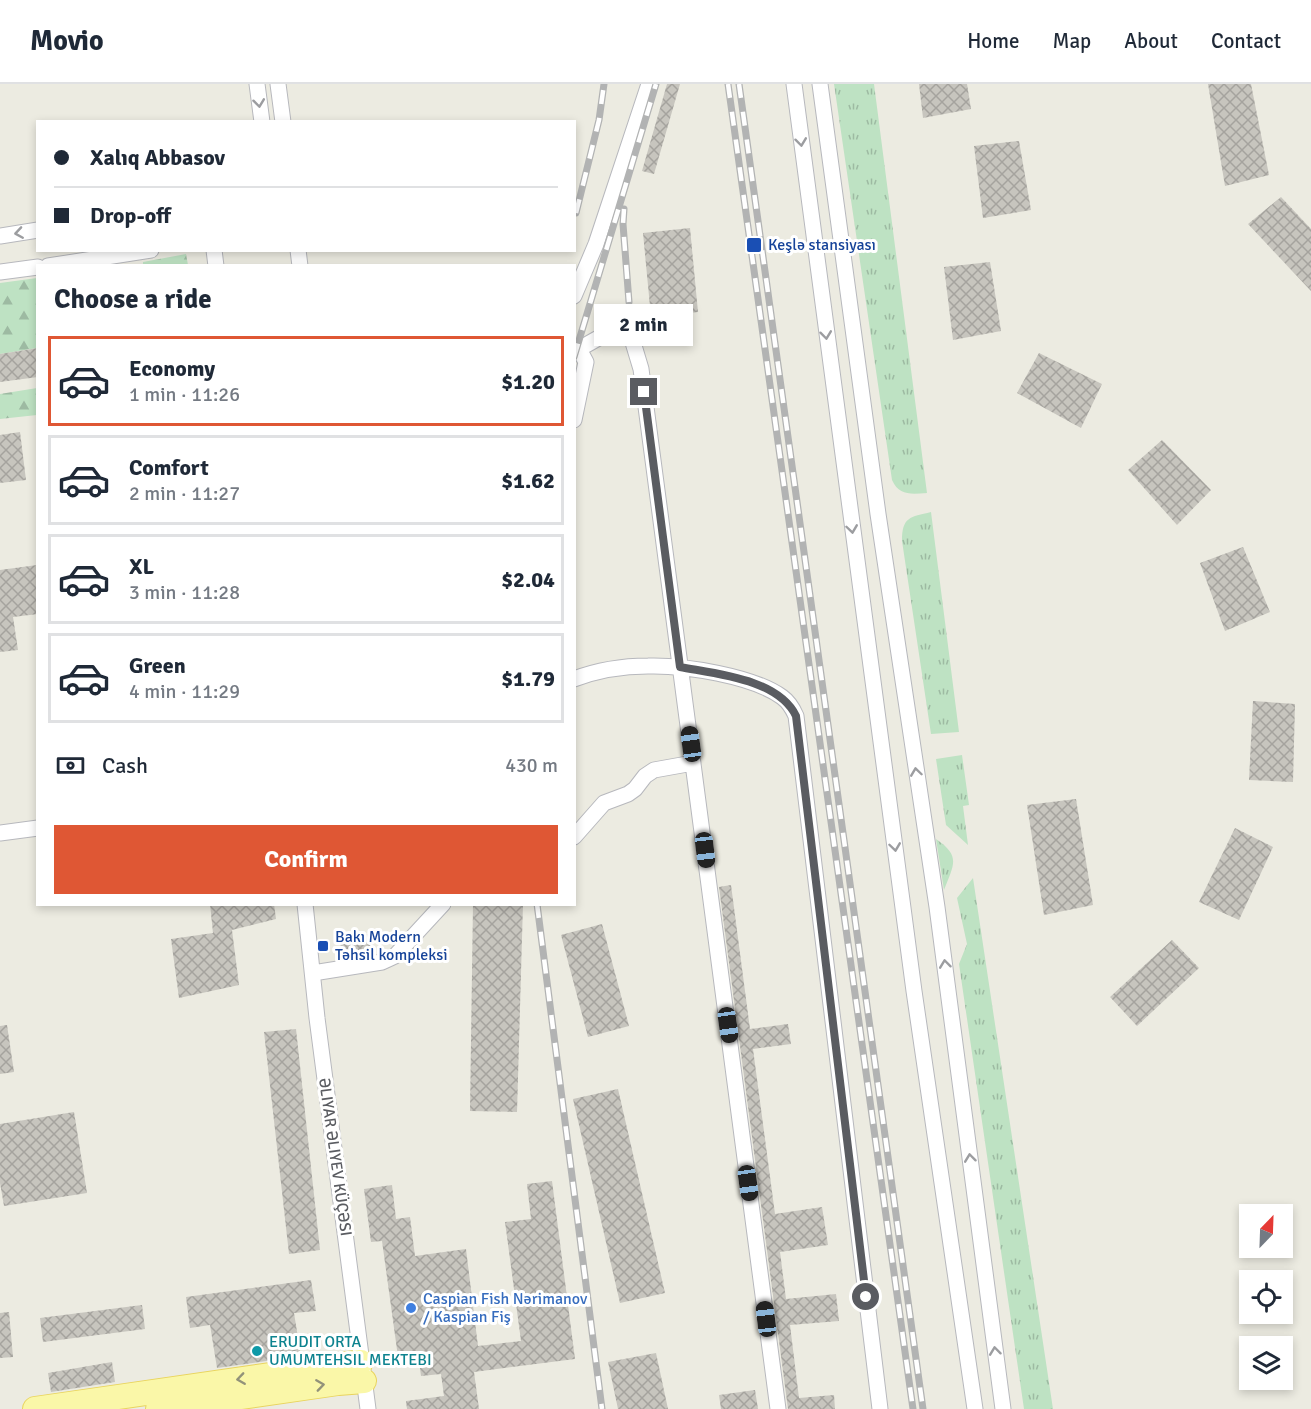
<!DOCTYPE html>
<html lang="en">
<head>
<meta charset="utf-8">
<style>
	body { margin:0; font-family:Signika,sans-serif; background:#f2f2f3; color:#1f2937; height:100vh; display:flex; flex-direction:column; font-size:22px; white-space:nowrap }
	* { box-sizing:border-box; margin:0 }
	p { font-size:20px; color:#747a83 }
	.icon { flex:none; width:33px; height:33px; fill:none; stroke:currentColor; stroke-width:2; stroke-linecap:round; stroke-linejoin:round }
	.map { position:relative; flex:1; overflow:hidden }
	.details { position:absolute; left:36px; top:180px; width:540px; height:642px; display:flex; flex-direction:column; background:#fff; border-radius:0px; box-shadow:0 3px 9px #0003 }
	.details>* { flex:none }
	.top-card { position:absolute; left:36px; top:36px; width:540px; height:132px; border-radius:0px; box-shadow:0 3px 9px #0003; display:grid; align-content:center; height:132px; padding:0 18px; background:#fff }
	.needle { width:39px; rotate:23deg }
	.fabs { position:absolute; left:1239px; top:1120px; display:grid; gap:12px }
	.fabs a { display:grid; place-items:center; width:54px; height:54px; border-radius:0px; background:#fff; box-shadow:0 3px 9px #0003; font-size:30px }
	.end { position:absolute; width:27px; height:27px; margin:-14px; border:8px solid #5a5c61; background:#fff; box-shadow:0 0 0 3px #fff }
	.from { border-radius:50% }
	.bubble { position:absolute; height:42px; border-radius:0px; background:#fff; box-shadow:0 3px 9px #0003; font-size:20px; font-weight:700; line-height:42px; text-align:center }
	.car { position:absolute; width:18px; height:36px; margin:-18px -9px; border-radius:8px; box-shadow:0 0 4px 2px #0007; background:linear-gradient(#222 24%,#8ab4d8 0 40%,#222 0 76%,#8ab4d8 0 86%,#222 0) }
	.top-card b { display:flex; align-items:center; gap:21px; height:57px; font-size:22px }
	.top-card b+b { border-top:2px solid #e0e1e3 }
	.top-card i { width:15px; height:15px; background:#1f2937 }
	ul { padding:0; list-style:none }
	li { display:flex; align-items:center; gap:18px; height:90px; margin:0 12px 9px; padding:0 6px; border:3px solid #e0e1e3; border-radius:0px }
	li div { flex:1 }
	li b { display:block; font-size:22px }
	li em { font-style:normal; font-weight:700 }
	li.active { border-color:#df5734 }
	li>.icon { width:54px; height:54px; stroke-width:1.5 }
	h2 { padding:0 18px; font-size:27px; line-height:72px }
	.pay { display:flex; align-items:center; gap:15px; height:66px; padding:0 18px; font-size:22px }
	.pay p { margin-inline-start:auto }
	.primary-button { display:flex; gap:12px; margin-top:auto; padding:12px 18px }
	.primary-button a { flex:1; height:69px; border-radius:0px; background:#df5734; color:#fff; font-size:24px; font-weight:700; line-height:69px; text-align:center }
	header { display:flex; align-items:center; gap:36px; box-sizing:border-box; height:84px; padding:0 30px; background:#fff; border-bottom:2px solid #e0e1e3 }
	header strong { font-size:28px }
	nav { display:flex; gap:33px; margin-inline-start:auto; font-size:21px }
	.map>svg:first-child { display:block }
	.grass { fill:url(#grass-tufts) }
	.forest { fill:url(#forest-firs) }
	.building { fill:url(#building-cross-hatch) }
	.lines { fill:none; stroke-linecap:round; stroke-linejoin:round }
	.street-casing { stroke:#b7b8bd; stroke-width:17 }
	.primary-casing { stroke:#e9d45d; stroke-width:26 }
	.street { stroke:#fff; stroke-width:15 }
	.primary { stroke:#faf7a8; stroke-width:24 }
	.rail-casing { stroke:#b2b3b3; stroke-width:7 }
	.rail { stroke:#fff; stroke-width:4.5; stroke-dasharray:14; stroke-linecap:butt }
	.oneway { stroke:#9c9da0 }
	.oneway2 { stroke:#92927a }
	.route { stroke:#5a5c61; stroke-width:8 }
	.transit-dot { fill:#1a4fb4; stroke:#fff; stroke-width:2 }
	.shop-dot { fill:#3f7fe0; stroke:#fff; stroke-width:2 }
	.culture-dot { fill:#0f9aa8; stroke:#fff; stroke-width:2 }
	.labels { text-anchor:middle; dominant-baseline:central; stroke-width:6; stroke-linejoin:round; paint-order:stroke }
	.transit-label { font-size:16px; fill:#164399; stroke:#fff; text-anchor:start }
	.street-label { font-size:16px; fill:#5a5c61; stroke:#fff }
	.shop-label { font-size:16px; fill:#366cbe; stroke:#fff; text-anchor:start }
	.culture-label { font-size:16px; fill:#0d838f; stroke:#fff; text-anchor:start }
</style>
</head>
<body>
<header>
<strong>Movio</strong>
<nav><a>Home</a><a>Map</a><a>About</a><a>Contact</a></nav>
</header>
<div class="map">
<svg width="1311" height="1325" viewBox="0 0 1311 1325">
	<defs>
		<pattern id="grass-tufts" width="24" height="20" patternUnits="userSpaceOnUse" patternTransform="scale(1.5)"><rect width="24" height="20" fill="#bee2c3"/><path d="M3 7l-1-3M5 7V3M7 7l1-3M15 17l-1-3M17 17v-4M19 17l1-3" fill="none" stroke="#9dbaa2"/></pattern>
		<pattern id="forest-firs" width="22" height="20" patternUnits="userSpaceOnUse" patternTransform="scale(1.5)"><rect width="22" height="20" fill="#bee2c3"/><path d="M5 1l3.5 6h-7zM16 11l3.5 6h-7z" fill="#9dbaa2"/></pattern>
		<pattern id="building-cross-hatch" width="8" height="8" patternUnits="userSpaceOnUse" patternTransform="scale(1.5)"><rect width="8" height="8" fill="#c7c5be"/><path d="M0 0l8 8M0 8l8-8" fill="none" stroke="#a5a39e"/></pattern>
	</defs>
	<rect width="100%" height="100%" fill="#ecebe1"/>
	<path class="grass" d="M 834,0 L 874,0 L 927,409 C 911,410 899,412 892,396 Z
		M 931,428 L 959,648 L 931,650 L 902,457 C 902,433 910,433 931,428 Z
		M 962,671 L 969,721 L 963,722 L 968,761 L 946,741 L 936,675 Z
		M 936,755 C 961,772 954,780 944,806 Z
		M 973,794 L 1053,1325 L 1024,1325 L 959,880 L 967,860 L 957,814 Z"/>
	<path class="forest" d="M 186,170 L 188,181 L 143,181 L 143,178 Z
		M 37,194 L 37,264 L 0,270 L 0,199 Z
		M 37,304 L 37,331 L 0,335 L 0,310 Z"/>
	<path class="building" d="M 667,0 L 680,0 L 654,90 L 642,87 Z
		M 919,0 L 967,0 L 971,25 L 923,34 Z
		M 1208,0 L 1251,0 L 1269,91 L 1225,102 Z
		M 1019,57 L 1031,126 L 983,134 L 974,62 Z
		M 1281,113 L 1311,145 L 1311,207 L 1248,140 Z
		M 690,144 L 698,228 L 651,233 L 643,149 Z
		M 990,178 L 1001,247 L 953,256 L 944,183 Z
		M 38,264 L 38,293 L 0,298 L 0,270 Z
		M 1039,269 L 1102,300 L 1081,344 L 1017,309 Z
		M 20,348 L 26,396 L 0,399 L 0,351 Z
		M 1162,356 L 1211,406 L 1177,441 L 1128,386 Z
		M 1243,463 L 1270,528 L 1225,547 L 1200,479 Z
		M 37,481 L 38,530 L 13,533 L 18,566 L 0,568 L 0,486 Z
		M 1253,617 L 1295,620 L 1293,698 L 1249,696 Z
		M 1076,715 L 1093,821 L 1044,831 L 1027,721 Z
		M 1235,744 L 1273,763 L 1239,836 L 1199,818 Z
		M 731,801 L 750,945 L 788,940 L 791,960 L 753,965 L 775,1130 L 822,1123 L 828,1161 L 780,1168 L 786,1215 L 836,1210 L 839,1237 L 790,1241 L 799,1314 L 834,1311 L 835,1325 L 788,1325 L 719,803 Z
		M 210,820 L 274,820 L 276,835 L 232,846 L 239,901 L 179,914 L 171,855 L 213,849 Z
		M 473,820 L 523,820 L 517,1028 L 470,1027 Z
		M 602,840 L 629,942 L 588,953 L 561,851 Z
		M 370,850 L 371,865 L 341,868 L 340,852 Z
		M 1172,856 L 1199,884 L 1137,942 L 1110,913 Z
		M 7,941 L 14,988 L 0,990 L 0,942 Z
		M 296,945 L 320,1166 L 289,1170 L 264,948 Z
		M 618,1005 L 665,1209 L 620,1219 L 573,1015 Z
		M 74,1028 L 87,1109 L 4,1122 L 0,1099 L 0,1040 Z
		M 552,1097 L 575,1275 L 474,1288 L 479,1325 L 407,1325 L 406,1317 L 444,1312 L 441,1290 L 421,1292 L 418,1270 L 398,1273 L 382,1157 L 371,1158 L 364,1105 L 392,1101 L 396,1135 L 410,1133 L 415,1172 L 466,1165 L 478,1262 L 521,1257 L 505,1138 L 531,1135 L 527,1100 Z
		M 311,1196 L 316,1227 L 294,1229 L 301,1272 L 217,1284 L 210,1241 L 190,1244 L 186,1213 Z
		M 142,1221 L 145,1245 L 43,1258 L 40,1234 Z
		M 9,1228 L 13,1273 L 0,1274 L 0,1229 Z
		M 656,1269 L 668,1325 L 618,1325 L 608,1278 Z
		M 112,1278 L 115,1298 L 51,1308 L 48,1289 Z
		M 755,1306 L 758,1325 L 721,1325 L 719,1311 Z"/>
	<g class="lines">
		<g class="street-casing">
			<path id="street" d="M 257,0 L 262,38
				M 278,0 L 283,38
				M 794,0 L 914,907 L 975,1325
				M 820,0 L 878,430 L 937,823 L 1003,1325
				M 0,152 L 38,146
				M 214,166 L 216,182
				M 298,166 L 300,182
				M 48,182 L 151,166
				M 0,188 L 38,183
				M 574,212 L 596,160 L 649,0
				M 574,263 L 579,265 L 586,278 L 574,336
				M 579,265 L 602,252 L 618,248 L 632,255 L 641,285 L 778,1325
				M 574,595 C 598,586 623,582 648,582 C 684,581 753,592 782,613 C 789,618 793,625 796,632 L 880,1325
				M 0,749 L 38,744
				M 574,753 L 604,719 L 628,710 L 635,705 L 645,692 L 654,686 L 693,679
				M 305,820 L 317,934 L 368,1325
				M 313,889 L 382,878 L 395,872 L 443,820"/>
		</g>
		<g class="primary-casing">
			<path id="primary" d="M 35,1325 L 361,1278
				M 158,1325 L 338,1299 L 364,1297"/>
		</g>
		<use href="#street" class="street"/>
		<use href="#primary" class="primary"/>
		<g class="rail-casing">
			<path id="rail" d="M 728,0 L 913,1325
				M 739,0 L 923,1325
				M 624,125 L 623,140 L 629,218
				M 576,129 L 599,36 L 604,0
				M 574,273 L 656,0
				M 537,820 L 602,1325"/>
		</g>
		<use href="#rail" class="rail"/>
	</g>
	<defs><path id="oneway-chevron" d="M-2-3.5L2.5 0L-2 3.5" fill="none" stroke-width="1.6" stroke-linecap="round" stroke-linejoin="round" transform="scale(1.5)"/></defs>
	<g class="oneway">
		<use href="#oneway-chevron" transform="translate(259 19) rotate(83)"/>
		<use href="#oneway-chevron" transform="translate(801 58) rotate(83)"/>
		<use href="#oneway-chevron" transform="translate(19 149) rotate(171)"/>
		<use href="#oneway-chevron" transform="translate(826 251) rotate(83)"/>
		<use href="#oneway-chevron" transform="translate(852 445) rotate(82)"/>
		<use href="#oneway-chevron" transform="translate(916 688) rotate(-98)"/>
		<use href="#oneway-chevron" transform="translate(895 763) rotate(82)"/>
		<use href="#oneway-chevron" transform="translate(945 880) rotate(-97)"/>
		<use href="#oneway-chevron" transform="translate(970 1074) rotate(-97)"/>
		<use href="#oneway-chevron" transform="translate(995 1267) rotate(-97)"/>
	</g>
	<g class="oneway2">
		<use href="#oneway-chevron" transform="translate(241 1295) rotate(172)"/>
		<use href="#oneway-chevron" transform="translate(320 1301) rotate(-8)"/>
	</g>
	<g class="lines">
		<path class="route" d="M 644,308 L 680,583 C 717,590 778,595 796,632 L 866,1213"/>
	</g>
	<g class="transit-dot">
		<rect x="746" y="153" width="16" height="16" rx="3"/>
		<rect x="317" y="856" width="12" height="12" rx="3"/>
	</g>
	<circle class="shop-dot" cx="411" cy="1224" r="6"/>
	<circle class="culture-dot" cx="257" cy="1267" r="6"/>
	<g class="labels">
		<g class="transit-label">
			<text x="768" y="161">Keşlə stansiyası</text>
			<text x="335" y="853">Bakı Modern<tspan x="335" dy="18">Təhsil kompleksi</tspan></text>
		</g>
		<g class="street-label">
			<text transform="translate(335 1073) rotate(82)">ƏLIYAR ƏLIYEV KÜÇƏSI</text>
		</g>
		<g class="shop-label">
			<text x="423" y="1215">Caspian Fish Nərimanov<tspan x="423" dy="18">/ Kaspian Fiş</tspan></text>
		</g>
		<g class="culture-label">
			<text x="269" y="1258">ERUDIT ORTA<tspan x="269" dy="18">UMUMTEHSIL MEKTEBI</tspan></text>
		</g>
	</g>
</svg>
<div class="fabs">
<a><svg class="needle" viewBox="-14 -14 28 28"><path d="M0-13l5 13h-10z" fill="#e53935"/><path d="M0 13l5-13h-10z" fill="#747a83"/></svg></a>
<a><svg class="icon" aria-label="locate" viewBox="0 0 24 24"><circle cx="12" cy="12" r="6"/><path d="M12 2v4M12 18v4M2 12h4M18 12h4"/></svg></a>
<a><svg class="icon" aria-label="layers" viewBox="0 0 24 24"><path d="M12 4l9 5-9 5-9-5zM3 14l9 5 9-5"/></svg></a>
</div>
<i class="end from" style="left:866px;top:1213px"></i>
<i class="end" style="left:644px;top:308px"></i>
<div class="bubble" style="left:594px;top:220px;width:99px">2 min</div>
<i class="car" style="left:691px;top:660px;rotate:352deg"></i>
<i class="car" style="left:705px;top:766px;rotate:173deg"></i>
<i class="car" style="left:728px;top:941px;rotate:172deg"></i>
<i class="car" style="left:748px;top:1099px;rotate:172deg"></i>
<i class="car" style="left:766px;top:1235px;rotate:353deg"></i>
<div class="top-card">
<b><i class="from"></i>Xalıq Abbasov</b>
<b><i></i>Drop-off</b>
</div>
<section class="details">
<h2>Choose a ride</h2>
<ul>
<li class="active"><svg class="icon" aria-label="car" viewBox="0 0 24 24"><path d="M5 17H2v-5l4-1 3-4h7l3 4 3 1v5h-3M9 17h6M6 11h13"/><circle cx="7" cy="17" r="2"/><circle cx="17" cy="17" r="2"/></svg><div><b>Economy</b><p>1 min · 11:26</p></div><em>$1.20</em></li>
<li><svg class="icon" aria-label="car" viewBox="0 0 24 24"><path d="M5 17H2v-5l4-1 3-4h7l3 4 3 1v5h-3M9 17h6M6 11h13"/><circle cx="7" cy="17" r="2"/><circle cx="17" cy="17" r="2"/></svg><div><b>Comfort</b><p>2 min · 11:27</p></div><em>$1.62</em></li>
<li><svg class="icon" aria-label="car" viewBox="0 0 24 24"><path d="M5 17H2v-5l4-1 3-4h7l3 4 3 1v5h-3M9 17h6M6 11h13"/><circle cx="7" cy="17" r="2"/><circle cx="17" cy="17" r="2"/></svg><div><b>XL</b><p>3 min · 11:28</p></div><em>$2.04</em></li>
<li><svg class="icon" aria-label="car" viewBox="0 0 24 24"><path d="M5 17H2v-5l4-1 3-4h7l3 4 3 1v5h-3M9 17h6M6 11h13"/><circle cx="7" cy="17" r="2"/><circle cx="17" cy="17" r="2"/></svg><div><b>Green</b><p>4 min · 11:29</p></div><em>$1.79</em></li>
</ul>
<div class="pay"><svg class="icon" aria-label="cash" viewBox="0 0 24 24"><path d="M3 7h18v10H3z"/><circle cx="12" cy="12" r="2"/></svg>Cash<p>430 m</p></div>
<div class="primary-button"><a>Confirm</a></div>
</section>
</div>
</body>
</html>
